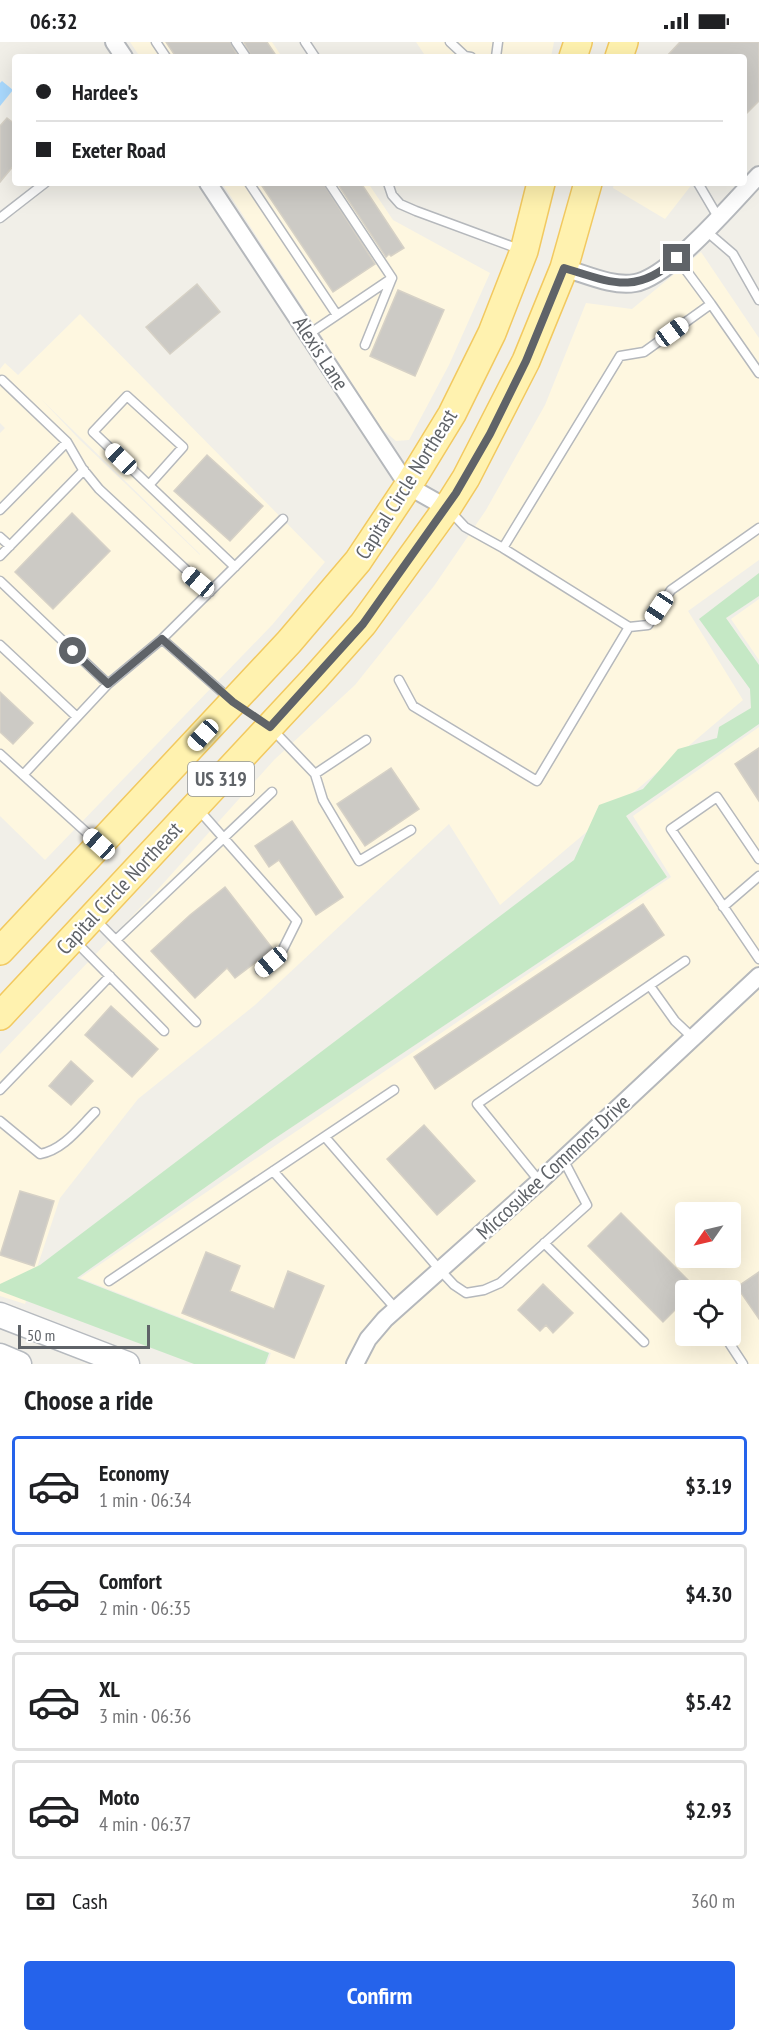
<!DOCTYPE html>
<html lang="en">
<head>
<meta charset="utf-8">
<style>
	body { margin:0; font-family:"PT Sans Narrow",sans-serif; background:#f2f2f2; color:#202124; height:100vh; display:flex; flex-direction:column; font-size:22px; white-space:nowrap }
	* { box-sizing:border-box; margin:0 }
	p { font-size:20px; color:#757577 }
	.icon { flex:none; width:33px; height:33px; fill:none; stroke:currentColor; stroke-width:2; stroke-linecap:round; stroke-linejoin:round }
	.map { position:relative; height:1322px; overflow:hidden }
	.side { display:flex; flex-direction:column; background:#fff; flex:1 }
	.side>* { flex:none }
	.banner { position:absolute; left:12px; top:12px; width:735px; height:132px; border-radius:6px; box-shadow:0 6px 24px #0002; display:grid; align-content:center; height:132px; padding:0 24px; background:#fff }
	.needle { width:39px; rotate:236deg }
	.controls { position:absolute; left:675px; top:1160px; display:grid; gap:12px }
	.controls a { display:grid; place-items:center; width:66px; height:66px; border-radius:6px; background:#fff; box-shadow:0 6px 24px #0002; font-size:30px }
	.scale { position:absolute; left:18px; bottom:15px; width:132px; box-sizing:border-box; padding-left:6px; border:3px solid #5f6368; border-top:0; font-size:16px; line-height:21px; white-space:nowrap; color:#5f6368; -webkit-text-stroke:4px #fff; paint-order:stroke }
	.end { position:absolute; width:27px; height:27px; margin:-14px; border:8px solid #5f6368; background:#fff; box-shadow:0 0 0 3px #fff }
	.from { border-radius:50% }
	.car { position:absolute; width:18px; height:36px; margin:-18px -9px; border-radius:8px; box-shadow:0 0 4px 2px #0007; background:linear-gradient(#fff 24%,#345 0 40%,#fff 0 76%,#345 0 86%,#fff 0) }
	.banner b { display:flex; align-items:center; gap:21px; height:57px; font-size:22px }
	.banner b+b { border-top:2px solid #e0e0e0 }
	.banner i { width:15px; height:15px; background:#202124 }
	ul { padding:0; list-style:none }
	li { display:flex; align-items:center; gap:18px; height:99px; margin:0 12px 9px; padding:0 12px; border:3px solid #e0e0e0; border-radius:6px }
	li div { flex:1 }
	li b { display:block; font-size:22px }
	li em { font-style:normal; font-weight:700 }
	li.selected { border-color:#2563eb }
	li>.icon { width:54px; height:54px; stroke-width:1.5 }
	h2 { padding:0 24px; font-size:27px; line-height:72px }
	.pay { display:flex; align-items:center; gap:15px; height:66px; padding:0 24px; font-size:22px }
	.pay p { margin-inline-start:auto }
	.button { display:flex; gap:12px; margin-top:auto; padding:12px 24px }
	.button a { flex:1; height:69px; border-radius:6px; background:#2563eb; color:#fff; font-size:24px; font-weight:700; line-height:69px; text-align:center }
	.status { display:flex; justify-content:space-between; align-items:center; height:42px; padding:0 30px; background:#fff; direction:ltr }
	.status svg { height:16px; fill:currentColor }
	.map>svg:first-child { display:block }
	.commercial { fill:#fef7e0; fill-rule:evenodd }
	.green { fill:#c5e8c5 }
	.water { fill:#aadaff }
	.building { fill:#cccac5; stroke:#d6d1c6; stroke-width:1.5 }
	.lines { fill:none; stroke-linecap:round; stroke-linejoin:round }
	.lane-casing { stroke:#b5b8bc; stroke-width:11 }
	.street-casing { stroke:#b5b8bc; stroke-width:20 }
	.secondary-casing { stroke:#b6babf; stroke-width:27 }
	.primary-casing { stroke:#f2c960; stroke-width:30 }
	.lane { stroke:#fff; stroke-width:8 }
	.street { stroke:#fff; stroke-width:16 }
	.secondary { stroke:#fff; stroke-width:24 }
	.primary { stroke:#fff2af; stroke-width:27 }
	.route { stroke:#5f6368; stroke-width:8 }
	.labels { text-anchor:middle; dominant-baseline:central; stroke-width:4.5; stroke-linejoin:round; paint-order:stroke }
	.shield { fill:#fff; stroke:#8f9295; stroke-width:1.5 }
	.shield-label { font-size:20px; font-weight:bold; fill:#5f6368 }
	.street-label { font-size:21px; fill:#5f6368; stroke:#fff }
</style>
</head>
<body>
<div class="status"><b>06:32</b><svg viewBox="0 0 49 12"><path d="M0 12V9h3v3zM5 12V6h3v6zM10 12V3h3v9zM15 12V0h3v12zM26 1h20v11H26zM47 4h2v5h-2z"/></svg></div>
<div class="map">
<svg width="759" height="1322" viewBox="0 0 759 1322">
	<rect width="100%" height="100%" fill="#f1efe8"/>
	<path class="commercial" d="M 130,0 L 272,0 L 282,15 L 140,15 Z
		M 416,0 L 554,0 L 551,15 L 426,15 Z
		M 222,141 L 368,141 L 393,178 L 490,231 L 449,323 L 409,398 L 396,399 L 382,387 Z
		M 614,141 L 693,141 L 665,177 L 613,146 Z
		M 701,210 L 759,296 L 759,518 L 688,569 L 743,658 L 500,863 L 449,782 L 255,963 L 138,1057 L 60,1156 L 25,1262 L 0,1254 L 0,1012 L 160,845 L 274,718 L 355,643 L 434,544 L 486,468 L 545,363 L 586,261 L 632,267 Z
		M 80,272 L 325,520 L 272,583 L 45,818 L 0,774 L 0,391 L 5,386 L 0,381 L 0,327 L 5,321 L 18,333 ZM 41,357 L 200,512 L 200,513 L 79,397 Z
		M 759,557 L 759,618 L 731,577 Z
		M 759,685 L 759,1322 L 267,1322 L 271,1311 L 80,1236 L 671,835 L 633,774 ZM 686,1170 L 730,1170 L 730,1215 L 686,1215 ZM 686,1248 L 730,1248 L 730,1293 L 686,1293 Z"/>
	<path class="green" d="M 759,531 L 759,554 L 726,576 L 759,623 L 759,682 L 626,774 L 667,835 L 271,1099 L 77,1236 L 269,1311 L 265,1322 L 194,1322 L 0,1249 L 0,1242 L 40,1223 L 574,818 L 599,763 L 643,747 L 678,707 L 717,696 L 719,685 L 751,666 L 750,647 L 699,577 Z"/>
	<path class="water" d="M 2,39 L 13,48 L 0,64 L 0,41 Z"/>
	<path class="building" d="M 166,0 L 230,0 L 238,15 L 176,15 Z
		M 244,0 L 267,0 L 277,15 L 252,15 Z
		M 680,0 L 759,0 L 759,59 L 744,74 L 744,15 L 666,15 Z
		M 7,76 L 15,82 L 15,122 L 0,140 L 0,84 Z
		M 260,141 L 323,141 L 375,222 L 333,250 Z
		M 337,141 L 361,141 L 404,206 L 391,214 L 389,212 L 386,215 Z
		M 197,242 L 220,270 L 170,312 L 146,285 Z
		M 398,248 L 444,268 L 415,334 L 370,314 Z
		M 207,413 L 263,464 L 230,499 L 174,449 Z
		M 72,471 L 110,509 L 53,567 L 15,530 Z
		M 0,650 L 33,681 L 13,702 L 0,690 Z
		M 759,706 L 759,759 L 735,722 Z
		M 391,726 L 419,767 L 365,804 L 337,762 Z
		M 292,779 L 343,855 L 316,873 L 279,818 L 269,825 L 255,804 Z
		M 225,845 L 273,907 L 235,936 L 227,926 L 195,956 L 151,909 L 190,873 Z
		M 643,862 L 664,893 L 435,1047 L 414,1015 Z
		M 111,964 L 158,1007 L 132,1035 L 85,993 Z
		M 71,1019 L 93,1039 L 71,1063 L 49,1044 Z
		M 424,1083 L 475,1139 L 437,1173 L 387,1117 Z
		M 20,1149 L 54,1159 L 34,1224 L 0,1213 Z
		M 621,1171 L 698,1248 L 686,1248 L 686,1257 L 663,1280 L 588,1204 Z
		M 206,1210 L 240,1224 L 230,1249 L 274,1267 L 288,1229 L 324,1244 L 294,1316 L 182,1271 Z
		M 759,1230 L 759,1277 L 737,1245 Z
		M 543,1242 L 573,1271 L 553,1291 L 546,1283 L 540,1289 L 518,1268 Z"/>
	<g class="lines">
		<g class="lane-casing">
			<path id="lane" d="M 156,0 L 166,15
				M 236,0 L 246,15
				M 305,0 L 315,15
				M 450,0 L 465,14 L 471,15
				M 496,15 L 498,0
				M 249,141 L 337,273
				M 329,141 L 392,236
				M 388,141 L 392,153 L 400,162 L 416,169 L 519,207
				M 698,141 L 718,175
				M 0,176 L 45,141
				M 705,188 L 733,212 L 759,258
				M 711,262 L 759,331
				M 309,292 L 392,236 L 365,303
				M 2,338 L 67,400 L 82,426 L 99,447 L 210,550
				M 149,443 L 183,405 L 127,354 L 93,390 L 235,525
				M 0,468 L 67,400
				M 0,495 L 10,504
				M 503,506 L 620,314 L 644,310 L 711,262 L 677,216
				M 0,514 L 84,428
				M 0,539 L 108,642
				M 629,585 L 648,583 L 671,548 L 759,486
				M 162,597 L 231,658
				M 0,603 L 77,675
				M 399,638 L 413,664 L 537,739 L 629,585 L 503,506 L 465,485 L 450,469
				M 273,688 L 315,732 L 323,758 L 359,819 L 411,788
				M 0,712 L 97,800
				M 315,732 L 366,698
				M 23,733 L 108,642 L 162,597 L 283,477
				M 198,767 L 297,879 L 281,911 L 260,928
				M 759,817 L 717,755 L 671,787 L 759,917
				M 723,865 L 759,834
				M 95,877 L 196,980
				M 116,898 L 272,750
				M 75,899 L 164,989
				M 650,944 L 675,979 L 693,996
				M 0,1048 L 110,934
				M 0,1079 L 40,1112 C 63,1108 79,1086 95,1070
				M 325,1095 L 440,1228 L 454,1243 L 466,1251 L 484,1248 L 500,1241 L 587,1163 L 563,1117
				M 273,1129 L 396,1267
				M 540,1140 L 477,1062 L 685,919
				M 544,1201 L 644,1300
				M 109,1239 L 394,1048
				M 724,1293 L 743,1322"/>
		</g>
		<g class="street-casing">
			<path id="street" d="M 114,0 L 124,15
				M 208,141 L 408,444 L 447,466
				M 564,226 C 586,232 612,245 635,241 C 670,235 733,160 759,133
				M 355,1322 L 368,1297 L 385,1277 L 542,1137 L 759,934"/>
		</g>
		<g class="secondary-casing">
			<path id="secondary" d="M 0,1273 L 127,1322
				M 0,1314 L 19,1322"/>
		</g>
		<g class="primary-casing">
			<path id="primary" d="M 573,15 L 578,0
				M 619,15 L 624,0
				M 0,909 L 289,600 L 358,519 L 408,444 L 452,372 L 492,291 L 524,209 L 541,141
				M 0,974 L 315,636 L 363,582 L 447,466 L 466,436 L 526,319 L 564,226 L 588,141"/>
		</g>
		<use href="#lane" class="lane"/>
		<use href="#street" class="street"/>
		<use href="#secondary" class="secondary"/>
		<use href="#primary" class="primary"/>
	</g>
	<g class="lines">
		<path class="route" d="M 73,609 L 108,642 L 162,597 L 233,660 L 270,685 L 363,582 L 456,451 L 490,392 L 526,319 L 564,226 C 610,240 637,254 677,216"/>
	</g>
	<g class="labels">
		<rect class="shield" x="188" y="720" width="66" height="34" rx="4.5"/>
		<g class="shield-label">
			<text x="221" y="737">US 319</text>
		</g>
		<g class="street-label">
			<text transform="translate(321 311) rotate(57)">Alexis Lane</text>
			<text transform="translate(406 442) rotate(-58)">Capital Circle Northeast</text>
			<text transform="translate(119 846) rotate(-47)">Capital Circle Northeast</text>
			<text transform="translate(553 1125) rotate(-43)">Miccosukee Commons Drive</text>
		</g>
	</g>
</svg>
<div class="controls">
<a><svg class="needle" viewBox="-14 -14 28 28"><path d="M0-13l5 13h-10z" fill="#e53935"/><path d="M0 13l5-13h-10z" fill="#757577"/></svg></a>
<a><svg class="icon" aria-label="locate" viewBox="0 0 24 24"><circle cx="12" cy="12" r="6"/><path d="M12 2v4M12 18v4M2 12h4M18 12h4"/></svg></a>
</div>
<div class="scale">50 m</div>
<i class="end from" style="left:73px;top:609px"></i>
<i class="end" style="left:677px;top:216px"></i>
<i class="car" style="left:672px;top:290px;rotate:54deg"></i>
<i class="car" style="left:121px;top:417px;rotate:314deg"></i>
<i class="car" style="left:198px;top:540px;rotate:310deg"></i>
<i class="car" style="left:659px;top:566px;rotate:214deg"></i>
<i class="car" style="left:203px;top:693px;rotate:223deg"></i>
<i class="car" style="left:99px;top:802px;rotate:312deg"></i>
<i class="car" style="left:271px;top:920px;rotate:230deg"></i>
<div class="banner">
<b><i class="from"></i>Hardee's</b>
<b><i></i>Exeter Road</b>
</div>
</div>
<section class="side">
<h2>Choose a ride</h2>
<ul>
<li class="selected"><svg class="icon" aria-label="car" viewBox="0 0 24 24"><path d="M5 17H2v-5l4-1 3-4h7l3 4 3 1v5h-3M9 17h6M6 11h13"/><circle cx="7" cy="17" r="2"/><circle cx="17" cy="17" r="2"/></svg><div><b>Economy</b><p>1 min · 06:34</p></div><em>$3.19</em></li>
<li><svg class="icon" aria-label="car" viewBox="0 0 24 24"><path d="M5 17H2v-5l4-1 3-4h7l3 4 3 1v5h-3M9 17h6M6 11h13"/><circle cx="7" cy="17" r="2"/><circle cx="17" cy="17" r="2"/></svg><div><b>Comfort</b><p>2 min · 06:35</p></div><em>$4.30</em></li>
<li><svg class="icon" aria-label="car" viewBox="0 0 24 24"><path d="M5 17H2v-5l4-1 3-4h7l3 4 3 1v5h-3M9 17h6M6 11h13"/><circle cx="7" cy="17" r="2"/><circle cx="17" cy="17" r="2"/></svg><div><b>XL</b><p>3 min · 06:36</p></div><em>$5.42</em></li>
<li><svg class="icon" aria-label="car" viewBox="0 0 24 24"><path d="M5 17H2v-5l4-1 3-4h7l3 4 3 1v5h-3M9 17h6M6 11h13"/><circle cx="7" cy="17" r="2"/><circle cx="17" cy="17" r="2"/></svg><div><b>Moto</b><p>4 min · 06:37</p></div><em>$2.93</em></li>
</ul>
<div class="pay"><svg class="icon" aria-label="cash" viewBox="0 0 24 24"><path d="M3 7h18v10H3z"/><circle cx="12" cy="12" r="2"/></svg>Cash<p>360 m</p></div>
<div class="button"><a>Confirm</a></div>
</section>
</body>
</html>
